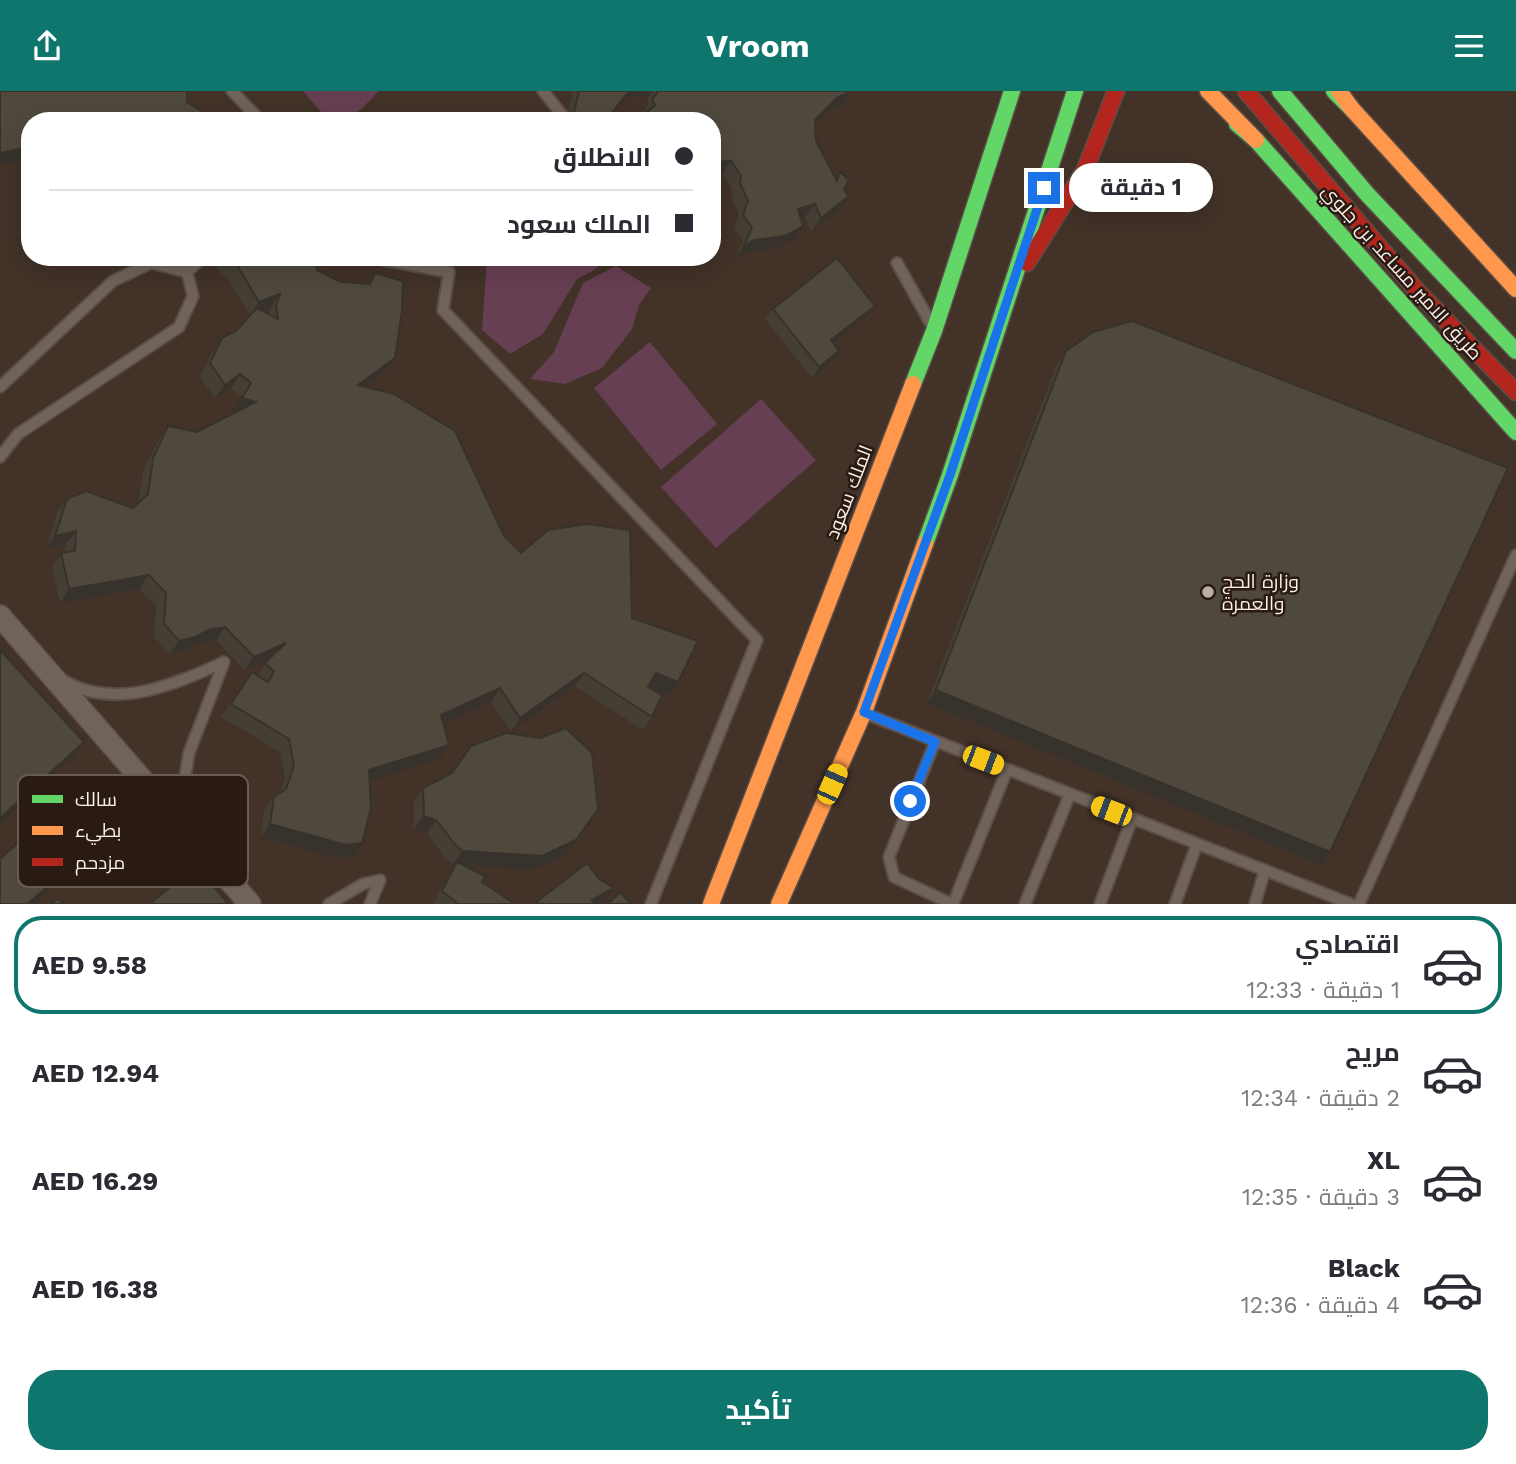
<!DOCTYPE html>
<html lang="ar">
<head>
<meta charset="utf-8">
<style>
	body { margin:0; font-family:"Work Sans",Cairo,sans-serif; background:#f7f7f7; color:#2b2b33; direction:rtl; height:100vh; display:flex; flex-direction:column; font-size:26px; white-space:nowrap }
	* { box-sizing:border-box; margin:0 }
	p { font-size:23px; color:#7c7c81 }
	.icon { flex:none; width:38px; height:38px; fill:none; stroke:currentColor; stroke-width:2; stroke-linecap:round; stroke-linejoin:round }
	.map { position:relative; height:813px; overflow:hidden; direction:ltr }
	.sheet { display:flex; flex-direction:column; background:#fff; flex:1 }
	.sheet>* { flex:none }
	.guide { position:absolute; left:21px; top:21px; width:700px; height:154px; border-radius:28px; box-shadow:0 7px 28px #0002; direction:rtl; display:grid; align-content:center; height:154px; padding:0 28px; background:#fff }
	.end { position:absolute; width:32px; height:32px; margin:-16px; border:9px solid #1a73e8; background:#fff; box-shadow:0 0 0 4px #fff }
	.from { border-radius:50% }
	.bubble { position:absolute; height:49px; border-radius:24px; background:#fff; box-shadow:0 7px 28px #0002; font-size:23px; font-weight:700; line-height:49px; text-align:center; direction:rtl }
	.car { position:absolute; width:21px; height:42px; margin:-21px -10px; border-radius:9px; box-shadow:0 0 5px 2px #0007; background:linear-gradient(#f5c518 24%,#345 0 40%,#f5c518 0 76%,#345 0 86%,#f5c518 0) }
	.guide b { display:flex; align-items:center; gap:24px; height:66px; font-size:26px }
	.guide b+b { border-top:2px solid #e1e1e2 }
	.guide i { width:18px; height:18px; background:#2b2b33 }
	ul { padding:12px 0 0; list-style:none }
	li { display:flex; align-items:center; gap:21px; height:98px; margin:0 14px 10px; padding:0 14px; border:4px solid transparent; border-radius:28px }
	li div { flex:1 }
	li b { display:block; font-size:26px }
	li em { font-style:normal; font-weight:700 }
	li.current { border-color:#0f766e }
	li>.icon { width:63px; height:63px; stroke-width:1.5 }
	.cta { display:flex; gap:14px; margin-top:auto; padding:14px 28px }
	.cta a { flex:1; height:80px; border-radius:28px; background:#0f766e; color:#fff; font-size:28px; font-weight:700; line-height:80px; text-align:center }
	header { display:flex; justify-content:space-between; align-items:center; height:91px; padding:0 28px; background:#0f766e; color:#fff; font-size:32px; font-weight:700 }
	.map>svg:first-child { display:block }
	.green { fill:#673f52 }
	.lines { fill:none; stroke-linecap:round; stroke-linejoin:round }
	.lane-casing { stroke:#5a4e46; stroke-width:14 }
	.street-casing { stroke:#5a4e46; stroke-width:24 }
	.fast-casing { stroke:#5a4e46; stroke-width:19 }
	.slow-casing { stroke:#5a4e46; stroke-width:19 }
	.jam-casing { stroke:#5a4e46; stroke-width:19 }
	.lane { stroke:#6f635b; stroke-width:10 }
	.street { stroke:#6f635b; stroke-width:21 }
	.fast { stroke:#63d668; stroke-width:16 }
	.slow { stroke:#ff974d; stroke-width:16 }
	.jam { stroke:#b3261e; stroke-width:16 }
	.wall { fill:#443e34; fill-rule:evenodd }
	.shaded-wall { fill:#37322b }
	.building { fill:#4f483d; stroke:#37322b; stroke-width:2 }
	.route { stroke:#1a73e8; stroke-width:9 }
	.poi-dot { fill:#bbaea5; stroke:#291b13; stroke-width:2.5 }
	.labels { text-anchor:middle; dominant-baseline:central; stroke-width:5; stroke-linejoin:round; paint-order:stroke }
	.street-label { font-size:19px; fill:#fcf0e9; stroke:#291b13 }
	.poi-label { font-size:19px; fill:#fcf0e9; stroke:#291b13; text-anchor:start }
	.key { fill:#291b13; stroke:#685b53; stroke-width:2 }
	.key-label { font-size:19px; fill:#fcf0e9 }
</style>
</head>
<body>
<header><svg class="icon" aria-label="menu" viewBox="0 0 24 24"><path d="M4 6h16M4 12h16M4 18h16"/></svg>Vroom<svg class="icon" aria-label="share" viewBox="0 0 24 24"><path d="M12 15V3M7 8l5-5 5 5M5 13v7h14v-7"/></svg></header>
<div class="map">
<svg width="1516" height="813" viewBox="0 0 1516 813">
	<rect width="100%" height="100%" fill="#423228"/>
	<path class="green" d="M 303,0 L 379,0 C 362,17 354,30 329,30 Z
		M 487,166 L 604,166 L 596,178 L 577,188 L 543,243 L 510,263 L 482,239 Z
		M 616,175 L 651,197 L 639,214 L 632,238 L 602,277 L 565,293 L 530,288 L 554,261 L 583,192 Z
		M 650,251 L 717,333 L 661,379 L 594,297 Z
		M 761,308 L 816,369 L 716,457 L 661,396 Z"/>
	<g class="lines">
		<g class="lane-casing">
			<path id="lane" d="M 232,0 L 261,30
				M 543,0 L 567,30
				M 369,166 L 449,181 L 443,219 L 757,549 L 651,813
				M 897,172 L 930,231
				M 187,181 L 203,166
				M 0,296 L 113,190 L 151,172 L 187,181 L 193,205 L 179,236 L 18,343 L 0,366
				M 66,591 C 117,619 176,593 224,571 L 189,662 L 178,730
				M 869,624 L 1351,813
				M 935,651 L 889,766 L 894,786 L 952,813
				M 329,813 L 363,793 L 380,789 L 370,813
				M 953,813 L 1007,679
				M 1025,813 L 1070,703
				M 1100,813 L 1132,728
				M 1175,813 L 1197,753
				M 1255,813 L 1265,779
				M 1359,813 L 1516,464"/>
		</g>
		<g class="street-casing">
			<path id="street" d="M 0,525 L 250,813"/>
		</g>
		<g class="fast-casing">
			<path id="fast" d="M 1280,0 L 1367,103 L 1516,260
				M 1334,0 L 1352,18
				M 1237,33 L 1256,49 L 1516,341
				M 913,293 L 934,240 L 1012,0
				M 925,453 L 950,384 L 1075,0"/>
		</g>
		<g class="slow-casing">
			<path id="slow" d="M 1208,0 L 1256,49
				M 1339,0 L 1352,18 L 1516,198
				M 711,813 L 913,293
				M 779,813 L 864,621 L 925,453"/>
		</g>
		<g class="jam-casing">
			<path id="jam" d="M 1246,0 L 1418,201 L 1516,301
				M 1027,172 L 1085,79 L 1116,0"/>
		</g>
		<use href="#lane" class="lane"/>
		<use href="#street" class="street"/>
		<use href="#fast" class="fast"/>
		<use href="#slow" class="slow"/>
		<use href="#jam" class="jam"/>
	</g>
	<path class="wall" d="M 573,0 L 852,0 L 842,14 L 829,19 L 815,33 L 816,50 L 836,88 L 840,81 L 844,98 L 840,118 L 811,141 L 805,126 L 801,127 L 803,135 L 794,148 L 776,158 L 744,162 L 735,169 L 743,149 L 734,137 L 739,123 L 731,105 L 732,98 L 722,83 L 712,30 L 638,30 L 644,24 L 643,21 L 648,14 L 648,6 L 626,5 L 607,30 L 566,30 Z
		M 214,166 L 316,166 L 317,179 L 341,191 L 368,193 L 375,182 L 395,267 L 385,280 L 364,295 L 521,462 L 632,527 L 678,591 L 668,604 L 648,596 L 652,626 L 643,639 L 575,595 L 511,640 L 491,611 L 443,632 L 439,668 L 369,689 L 353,765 L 337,767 L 261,746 L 264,719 L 274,706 L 280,702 L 285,688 L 280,661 L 221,626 L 252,581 L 257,584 L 268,569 L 244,579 L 216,549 L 199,552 L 186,559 L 170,563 L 154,546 L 156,515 L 139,498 L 60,512 L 52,476 L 61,462 L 66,461 L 66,453 L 46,458 L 57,421 L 67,408 L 133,417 L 139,411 L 143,380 L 159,348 L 168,335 L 197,341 L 236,321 L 232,320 L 242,306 L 231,297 L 215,307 L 200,286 L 212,261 L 222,247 L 236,240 L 251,224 L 250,224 L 228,188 L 221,183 L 213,171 ZM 271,216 L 269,223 L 261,220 Z
		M 773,218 L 867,225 L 833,252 L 832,270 L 812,287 L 765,228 Z
		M 1066,260 L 1321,774 L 927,612 L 1057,273 Z
		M 423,697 L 567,763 L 533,779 L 462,774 L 482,791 L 515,813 L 433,813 L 448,785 L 456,773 L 453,773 L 444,766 L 427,742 L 414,738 L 414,710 Z"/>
	<path class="shaded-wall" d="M 629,0 L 653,0 L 648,6 L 626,5 L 607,30 L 592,30 Z
		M 851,1 L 842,14 L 829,19 L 805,42 L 815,29 L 838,6 Z
		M 641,26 L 672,26 L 669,30 L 638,30 Z
		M 30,56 L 30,66 L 25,69 L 0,74 L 0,62 Z
		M 731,70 L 722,83 L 712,84 L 712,71 Z
		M 849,105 L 840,118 L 811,141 L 821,127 Z
		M 815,113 L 805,126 L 788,131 L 798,118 Z
		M 803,135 L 794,148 L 776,158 L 744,162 L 735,169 L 744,155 L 754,149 Z
		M 280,203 L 271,216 L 250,224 L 259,211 Z
		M 875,215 L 867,225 L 823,260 L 831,249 Z
		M 839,260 L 832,270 L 812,287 L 819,276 Z
		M 395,267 L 385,280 L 349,307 L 358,294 Z
		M 240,283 L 231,297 L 215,307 L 225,294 Z
		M 242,307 L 256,311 L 247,324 L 232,320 Z
		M 76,440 L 66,453 L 46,458 L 55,445 Z
		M 149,484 L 139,498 L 60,512 L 69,498 Z
		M 225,536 L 216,549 L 199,552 L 186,559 L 170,563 L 179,550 L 208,539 Z
		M 286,552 L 277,565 L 244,579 L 254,566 Z
		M 584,582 L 575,595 L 511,640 L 520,627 Z
		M 656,582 L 678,591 L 668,604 L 646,595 Z
		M 500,597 L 491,611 L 432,638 L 441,624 Z
		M 936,599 L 1330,761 L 1321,774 L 927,612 Z
		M 84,651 L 75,664 L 0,732 L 0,727 Z
		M 449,654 L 439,668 L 359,693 L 369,679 Z
		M 424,725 L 436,729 L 427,742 L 414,738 Z
		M 270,733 L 362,752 L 353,765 L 337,767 L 261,746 Z
		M 576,749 L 567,763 L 533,779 L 453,773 L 462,760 Z
		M 52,792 L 39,810 L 36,813 L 27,813 Z
		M 614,797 L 604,810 L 599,813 L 589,813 L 592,809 Z"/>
	<path class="building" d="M 0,0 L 187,0 L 187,11 L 217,30 L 30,30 L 30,56 L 0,62 Z
		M 579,0 L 629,0 L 608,27 L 592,30 L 572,30 Z
		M 657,0 L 852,0 L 838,6 L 815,29 L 816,50 L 837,90 L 840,81 L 849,89 L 844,98 L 849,105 L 821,127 L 815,113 L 798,118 L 803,135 L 785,145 L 754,149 L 744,155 L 752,136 L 743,124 L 748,110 L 740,92 L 741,85 L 731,70 L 712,71 L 712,30 L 671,30 L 672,26 L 641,26 L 655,14 L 652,8 L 657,2 Z
		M 228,166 L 316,166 L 317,179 L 341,191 L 370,193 L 375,182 L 403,190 L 402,220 L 395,267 L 358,294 L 394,303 L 455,340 L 504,445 L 521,462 L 548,439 L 587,433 L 630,439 L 632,527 L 698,550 L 678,591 L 656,582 L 648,596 L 662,604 L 652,626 L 584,582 L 520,627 L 500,597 L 441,624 L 449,654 L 369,679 L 371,717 L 362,752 L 346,754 L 270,733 L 274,706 L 286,698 L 294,675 L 289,648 L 231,613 L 252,581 L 268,591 L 274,580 L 265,572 L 286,552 L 254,566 L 225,536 L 208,539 L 196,546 L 179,550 L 164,533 L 166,502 L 149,484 L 69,498 L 61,462 L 75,460 L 76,440 L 55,445 L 67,408 L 86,400 L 133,417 L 148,403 L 153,367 L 168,335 L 197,341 L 256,311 L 242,307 L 251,292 L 240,283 L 225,294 L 210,272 L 222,247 L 236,240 L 257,217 L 278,228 L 276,215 L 280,203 L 259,211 L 237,174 L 230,170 Z
		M 837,167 L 875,215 L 831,249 L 839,260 L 819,276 L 773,218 Z
		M 1132,230 L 1508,377 L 1330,761 L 936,599 L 1066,260 L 1093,241 Z
		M 0,559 L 84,651 L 0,727 Z
		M 566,637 L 592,662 L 598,718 L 576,749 L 542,765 L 462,760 L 454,752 L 436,729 L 424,725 L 423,697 L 452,682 L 471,655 L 506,642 L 540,647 Z
		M 18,752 L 52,792 L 27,813 L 0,813 L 0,768 Z
		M 457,771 L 485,785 L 482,791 L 515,813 L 455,813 L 456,811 L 442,800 Z
		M 587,772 L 599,788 L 614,797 L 592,809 L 595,813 L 537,813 L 539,809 Z
		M 196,774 L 228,813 L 150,813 Z
		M 620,801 L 631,813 L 608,813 Z
		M 58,807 L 63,813 L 51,813 Z"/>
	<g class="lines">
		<path class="route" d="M 910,710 L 935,651 L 864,621 L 950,384 L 1044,97"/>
	</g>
	<circle class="poi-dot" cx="1208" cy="501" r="7"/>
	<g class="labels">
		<g class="street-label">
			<text transform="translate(1402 181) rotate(48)">طريق الامير مساعد بن جلوي</text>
			<text transform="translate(849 401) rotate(-69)">الملك سعود</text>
		</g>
		<g class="poi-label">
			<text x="1222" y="490">وزارة الحج<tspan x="1222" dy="22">والعمرة</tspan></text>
		</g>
	</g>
	<rect x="18" y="684" width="230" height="112" rx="10" class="key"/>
	<rect x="32" y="704" width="31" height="8" fill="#63d668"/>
	<rect x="32" y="735" width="31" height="9" fill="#ff974d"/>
	<rect x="32" y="767" width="31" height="8" fill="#b3261e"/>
	<g class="key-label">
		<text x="75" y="715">سالك</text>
		<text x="75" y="746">بطيء</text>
		<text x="75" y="778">مزدحم</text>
	</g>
</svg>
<i class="end from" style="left:910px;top:710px"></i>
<i class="end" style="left:1044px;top:97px"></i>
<div class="bubble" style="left:1069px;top:72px;width:144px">1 دقيقة</div>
<i class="car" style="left:983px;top:669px;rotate:111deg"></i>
<i class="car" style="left:832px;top:693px;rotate:24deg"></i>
<i class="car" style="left:1111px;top:720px;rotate:291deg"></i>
<div class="guide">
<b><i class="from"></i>الانطلاق</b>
<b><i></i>الملك سعود</b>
</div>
</div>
<section class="sheet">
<ul>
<li class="current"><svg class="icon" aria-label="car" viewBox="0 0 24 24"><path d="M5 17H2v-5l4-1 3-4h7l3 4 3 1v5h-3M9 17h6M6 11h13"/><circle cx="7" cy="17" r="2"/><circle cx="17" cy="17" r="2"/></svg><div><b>اقتصادي</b><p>1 دقيقة · 12:33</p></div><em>AED 9.58</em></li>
<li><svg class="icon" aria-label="car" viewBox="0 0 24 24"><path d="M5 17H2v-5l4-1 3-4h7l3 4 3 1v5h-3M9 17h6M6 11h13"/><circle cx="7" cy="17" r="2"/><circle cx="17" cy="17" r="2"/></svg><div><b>مريح</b><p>2 دقيقة · 12:34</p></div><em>AED 12.94</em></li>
<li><svg class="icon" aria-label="car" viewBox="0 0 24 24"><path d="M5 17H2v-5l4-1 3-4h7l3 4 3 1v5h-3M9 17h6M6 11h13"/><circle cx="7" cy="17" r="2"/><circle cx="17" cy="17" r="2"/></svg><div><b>XL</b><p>3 دقيقة · 12:35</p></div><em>AED 16.29</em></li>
<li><svg class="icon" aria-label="car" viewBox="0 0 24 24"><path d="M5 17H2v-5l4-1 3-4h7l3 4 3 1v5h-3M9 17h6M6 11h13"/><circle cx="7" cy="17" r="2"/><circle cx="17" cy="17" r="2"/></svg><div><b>Black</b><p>4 دقيقة · 12:36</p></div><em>AED 16.38</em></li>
</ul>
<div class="cta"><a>تأكيد</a></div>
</section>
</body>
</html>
